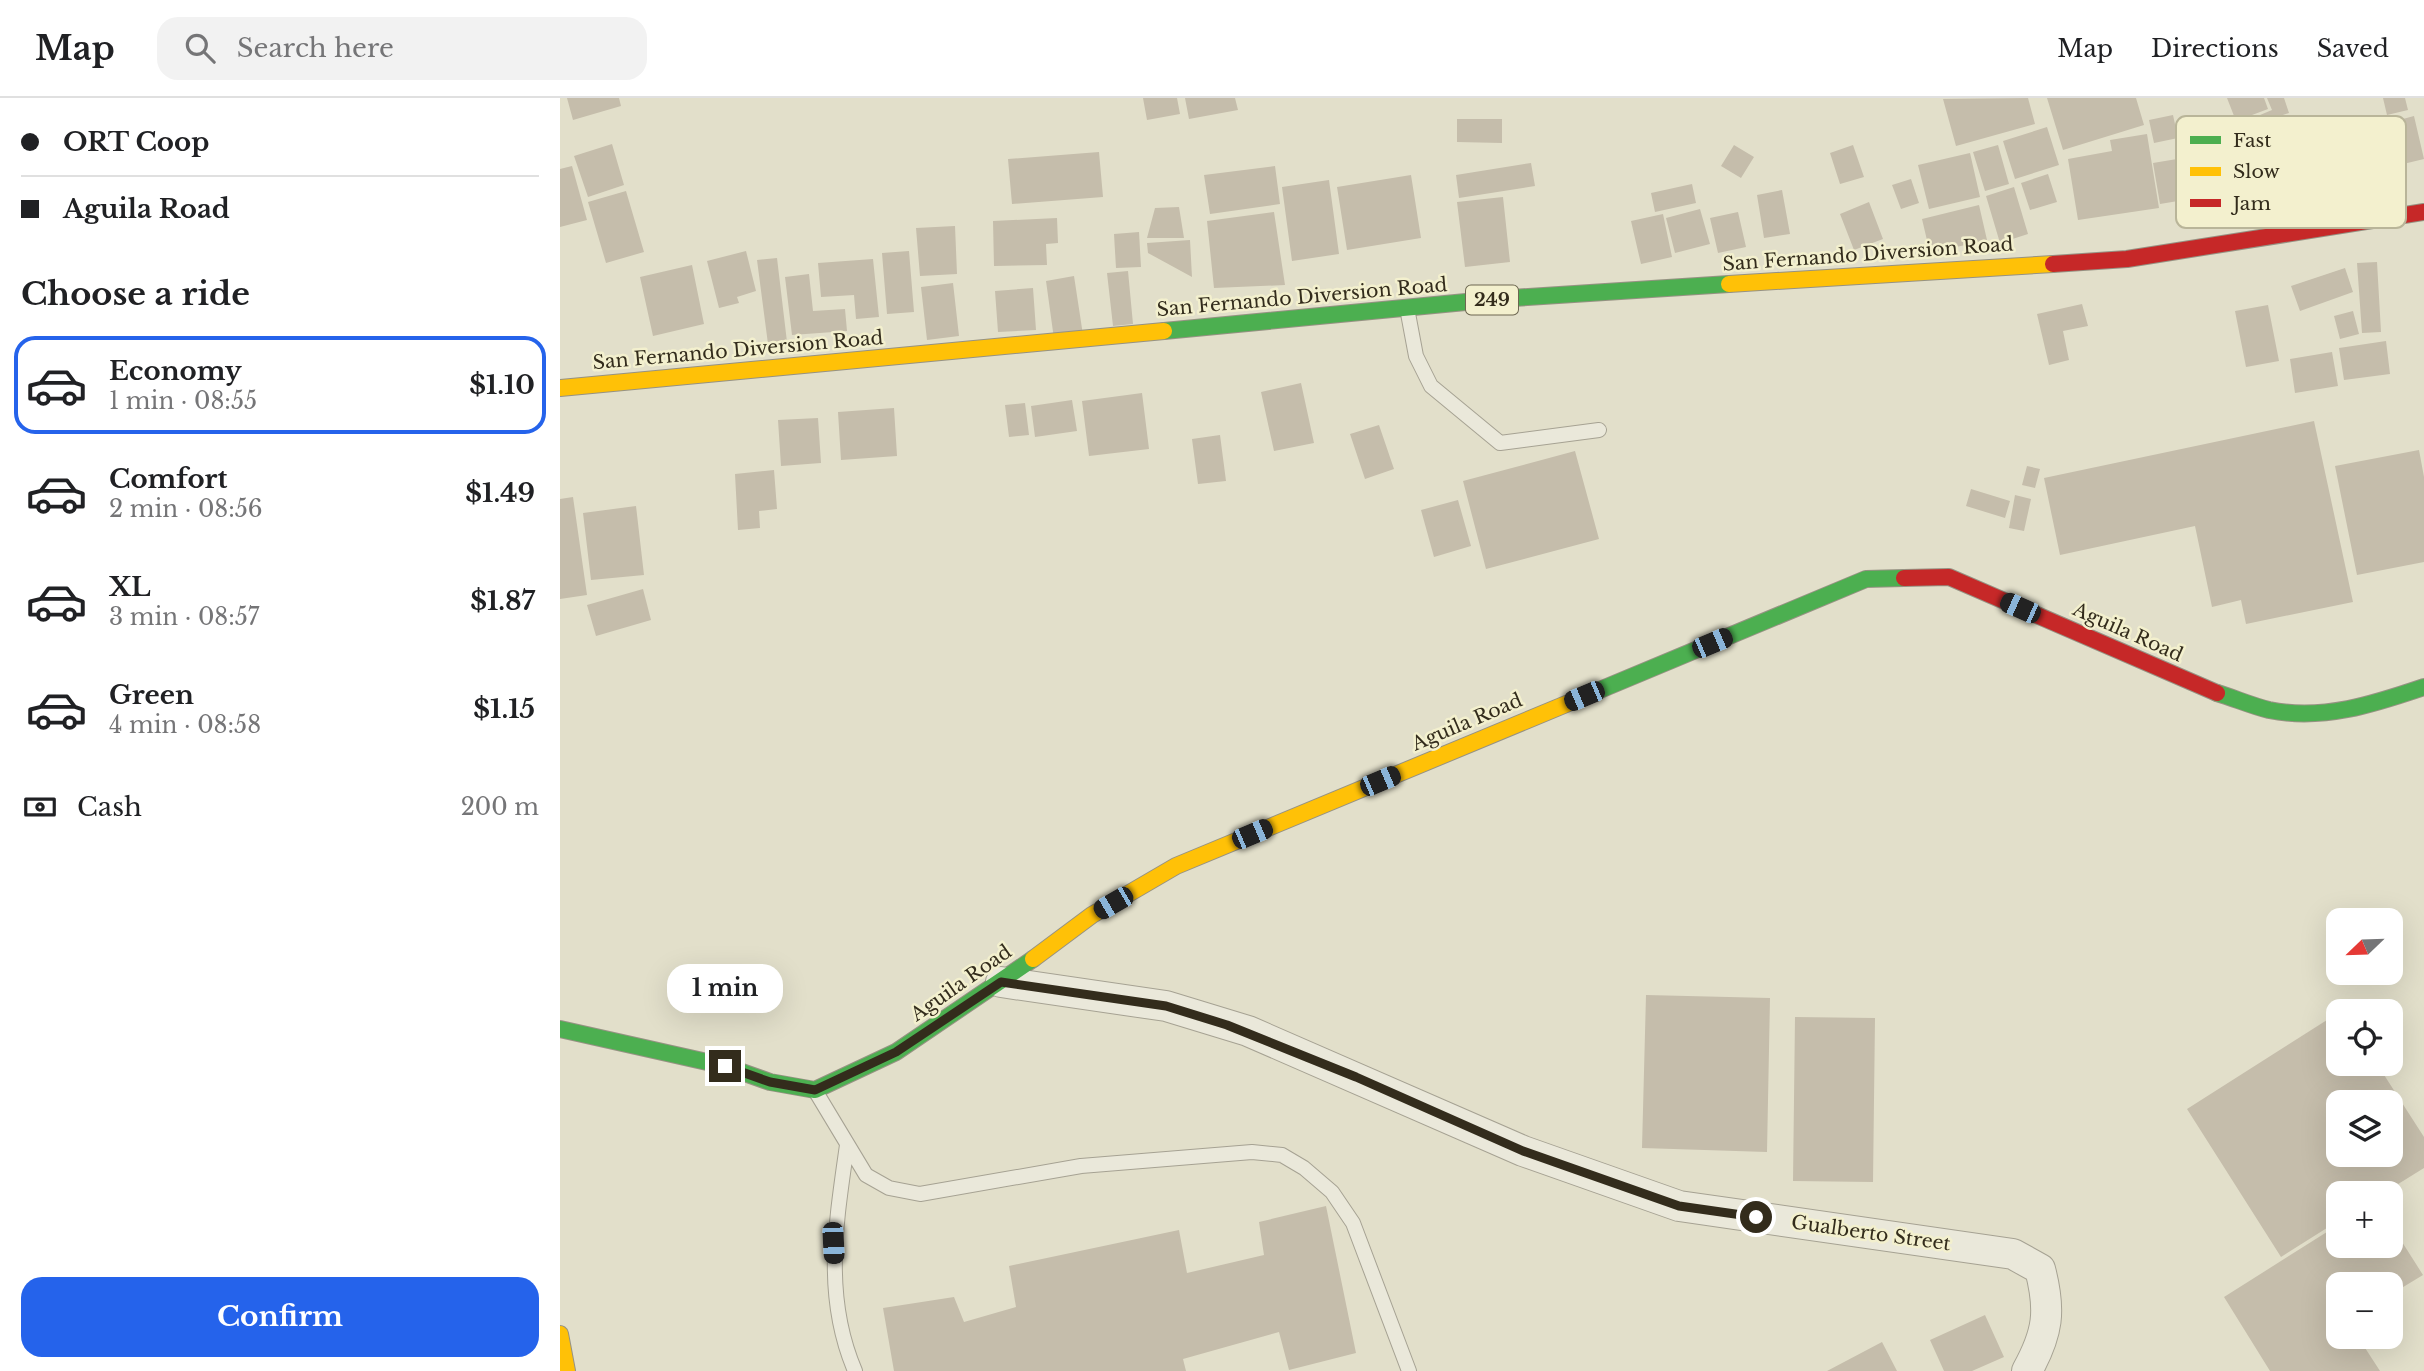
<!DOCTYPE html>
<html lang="en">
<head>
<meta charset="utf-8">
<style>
	body { margin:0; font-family:"Libre Baskerville",serif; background:#f2f2f2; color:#202124; height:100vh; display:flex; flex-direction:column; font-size:26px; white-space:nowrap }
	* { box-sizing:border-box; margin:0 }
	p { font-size:23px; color:#757577 }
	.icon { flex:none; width:38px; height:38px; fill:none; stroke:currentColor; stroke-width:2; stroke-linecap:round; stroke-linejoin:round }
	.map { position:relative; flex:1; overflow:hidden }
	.sheet { display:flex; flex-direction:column; background:#fff; width:560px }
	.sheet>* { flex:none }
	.top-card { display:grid; align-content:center; height:154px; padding:0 21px; background:#fff }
	.needle { width:46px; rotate:247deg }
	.fabs { position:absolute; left:1766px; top:810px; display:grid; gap:14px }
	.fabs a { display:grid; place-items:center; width:77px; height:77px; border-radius:14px; background:#fff; box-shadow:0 7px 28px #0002; font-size:35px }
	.end { position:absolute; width:32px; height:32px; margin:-16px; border:9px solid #332c1c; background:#fff; box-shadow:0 0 0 4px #fff }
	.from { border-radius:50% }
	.bubble { position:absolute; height:49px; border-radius:21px; background:#fff; box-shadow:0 7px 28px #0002; font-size:23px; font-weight:800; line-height:49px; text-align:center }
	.car { position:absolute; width:21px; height:42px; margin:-21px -10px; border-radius:9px; box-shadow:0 0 5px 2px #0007; background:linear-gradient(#222 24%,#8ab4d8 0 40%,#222 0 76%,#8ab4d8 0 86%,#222 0) }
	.top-card b { display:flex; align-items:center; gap:24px; height:66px; font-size:26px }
	.top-card b+b { border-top:2px solid #e0e0e0 }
	.top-card i { width:18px; height:18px; background:#202124 }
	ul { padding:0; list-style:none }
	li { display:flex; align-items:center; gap:21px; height:98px; margin:0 14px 10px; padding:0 7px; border:4px solid transparent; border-radius:21px }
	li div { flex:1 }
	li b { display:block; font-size:26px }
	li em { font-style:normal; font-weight:800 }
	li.active { border-color:#2563eb }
	li>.icon { width:63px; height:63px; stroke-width:1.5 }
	h2 { padding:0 21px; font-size:32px; line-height:84px }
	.pay { display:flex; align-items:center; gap:18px; height:77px; padding:0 21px; font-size:26px }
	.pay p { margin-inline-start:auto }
	.button { display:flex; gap:14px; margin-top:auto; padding:14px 21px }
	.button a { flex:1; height:80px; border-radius:21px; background:#2563eb; color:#fff; font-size:28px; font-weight:800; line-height:80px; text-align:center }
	header { display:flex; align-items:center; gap:42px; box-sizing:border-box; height:98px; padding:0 35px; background:#fff; border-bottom:2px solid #e0e0e0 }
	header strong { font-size:33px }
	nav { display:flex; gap:38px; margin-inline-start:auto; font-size:24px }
	.search { width:490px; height:63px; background:#f2f2f2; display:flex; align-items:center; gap:18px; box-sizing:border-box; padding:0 24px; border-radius:21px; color:#757577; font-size:26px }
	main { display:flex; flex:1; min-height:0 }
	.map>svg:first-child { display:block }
	.building { fill:#c5bdab; fill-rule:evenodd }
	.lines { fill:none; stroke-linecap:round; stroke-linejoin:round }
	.lane-casing { stroke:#a6a293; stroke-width:16 }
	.street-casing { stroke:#a6a293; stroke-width:32 }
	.fast-casing { stroke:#969283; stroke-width:18 }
	.slow-casing { stroke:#969283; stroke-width:18 }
	.jam-casing { stroke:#969283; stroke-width:18 }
	.lane { stroke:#eae8da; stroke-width:14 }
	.street { stroke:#eae8da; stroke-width:30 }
	.fast { stroke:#4caf50; stroke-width:16 }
	.slow { stroke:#ffc107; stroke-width:16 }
	.jam { stroke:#c62828; stroke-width:16 }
	.route { stroke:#332c1c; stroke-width:9 }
	.labels { text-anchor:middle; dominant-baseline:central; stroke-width:5; stroke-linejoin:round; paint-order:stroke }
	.shield { fill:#f3f0ce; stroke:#6d6751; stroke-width:2 }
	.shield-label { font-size:18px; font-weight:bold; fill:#332c1c }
	.street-label { font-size:19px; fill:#332c1c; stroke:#f3f0ce }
	.key { fill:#f3f0ce; stroke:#b9b599; stroke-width:2 }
	.key-label { font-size:19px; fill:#332c1c }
</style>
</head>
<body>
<header>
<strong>Map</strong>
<div class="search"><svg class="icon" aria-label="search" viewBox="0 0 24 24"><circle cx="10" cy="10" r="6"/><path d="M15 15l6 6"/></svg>Search here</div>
<nav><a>Map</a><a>Directions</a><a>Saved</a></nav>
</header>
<main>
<section class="sheet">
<div class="top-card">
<b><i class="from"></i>ORT Coop</b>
<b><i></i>Aguila Road</b>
</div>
<h2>Choose a ride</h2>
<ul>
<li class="active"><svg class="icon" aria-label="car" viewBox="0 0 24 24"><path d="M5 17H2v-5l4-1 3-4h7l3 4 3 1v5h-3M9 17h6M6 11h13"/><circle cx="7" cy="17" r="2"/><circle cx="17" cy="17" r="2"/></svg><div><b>Economy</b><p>1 min · 08:55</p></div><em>$1.10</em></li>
<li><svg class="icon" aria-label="car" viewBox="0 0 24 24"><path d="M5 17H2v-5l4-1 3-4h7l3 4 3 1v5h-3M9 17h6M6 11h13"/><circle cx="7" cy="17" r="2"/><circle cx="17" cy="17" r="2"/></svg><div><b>Comfort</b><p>2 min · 08:56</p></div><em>$1.49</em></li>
<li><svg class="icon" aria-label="car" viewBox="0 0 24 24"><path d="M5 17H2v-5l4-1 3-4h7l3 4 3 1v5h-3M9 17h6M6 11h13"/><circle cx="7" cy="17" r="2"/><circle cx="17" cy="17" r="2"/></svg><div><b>XL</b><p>3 min · 08:57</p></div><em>$1.87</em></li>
<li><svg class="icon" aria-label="car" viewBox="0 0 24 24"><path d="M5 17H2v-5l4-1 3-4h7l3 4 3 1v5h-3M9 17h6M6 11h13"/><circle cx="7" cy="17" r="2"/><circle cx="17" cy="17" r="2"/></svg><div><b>Green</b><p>4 min · 08:58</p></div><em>$1.15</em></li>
</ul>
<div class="pay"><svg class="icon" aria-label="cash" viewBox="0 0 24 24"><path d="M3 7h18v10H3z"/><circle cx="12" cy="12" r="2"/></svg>Cash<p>200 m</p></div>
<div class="button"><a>Confirm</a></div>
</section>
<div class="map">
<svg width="1864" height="1273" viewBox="0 0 1864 1273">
	<rect width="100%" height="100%" fill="#e2dfca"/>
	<path class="building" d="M 7,0 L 59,0 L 61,8 L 13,22 Z
		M 583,0 L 617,0 L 620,16 L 587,22 Z
		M 625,0 L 675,0 L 678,12 L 629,21 Z
		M 1468,0 L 1475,26 L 1396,48 L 1383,1 Z
		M 1487,0 L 1576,0 L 1584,27 L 1503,52 Z
		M 1667,0 L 1704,0 L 1708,11 L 1676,23 Z
		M 1707,0 L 1724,0 L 1729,15 L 1702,24 L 1700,17 L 1712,12 Z
		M 1823,0 L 1845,0 L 1848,12 L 1827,17 Z
		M 1613,17 L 1618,40 L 1594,45 L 1589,22 Z
		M 1854,18 L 1864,61 L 1839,67 L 1828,25 Z
		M 897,21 L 942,21 L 942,45 L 897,44 Z
		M 1487,29 L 1499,67 L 1455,81 L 1443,43 Z
		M 1587,36 L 1599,110 L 1518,122 L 1508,61 L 1552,53 L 1550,42 Z
		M 52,46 L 64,87 L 28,99 L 14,58 Z
		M 1174,47 L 1194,59 L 1181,80 L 1161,68 Z
		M 1293,47 L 1304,79 L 1280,86 L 1270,55 Z
		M 1438,47 L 1449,86 L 1425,93 L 1413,54 Z
		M 539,54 L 543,99 L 452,106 L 448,61 Z
		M 1410,55 L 1420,99 L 1369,111 L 1358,67 Z
		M 1617,61 L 1624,102 L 1600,106 L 1593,65 Z
		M 971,65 L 975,88 L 899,100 L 896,77 Z
		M 12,68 L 27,122 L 0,129 L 0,71 Z
		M 715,68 L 720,106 L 650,116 L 644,77 Z
		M 1488,76 L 1497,104 L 1470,112 L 1461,85 Z
		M 851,77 L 861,140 L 787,152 L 777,89 Z
		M 1351,81 L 1359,105 L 1341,111 L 1332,87 Z
		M 769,82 L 779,156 L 732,163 L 722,89 Z
		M 1132,86 L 1136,105 L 1095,114 L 1091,95 Z
		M 1454,89 L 1468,136 L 1440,145 L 1426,98 Z
		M 1222,92 L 1230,136 L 1204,140 L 1197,97 Z
		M 66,93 L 84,154 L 46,165 L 28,104 Z
		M 943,99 L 950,164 L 905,169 L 897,104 Z
		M 1309,104 L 1323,141 L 1294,152 L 1280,116 Z
		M 1419,107 L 1427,142 L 1370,155 L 1362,121 Z
		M 619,109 L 624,140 L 587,140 L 595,110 Z
		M 1140,111 L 1150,146 L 1115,155 L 1106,120 Z
		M 714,114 L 725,187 L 654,190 L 647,123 Z
		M 1178,114 L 1186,149 L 1158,155 L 1150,120 Z
		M 1103,116 L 1112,159 L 1081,166 L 1071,123 Z
		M 497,120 L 498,145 L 486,146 L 487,167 L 434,168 L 433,123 Z
		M 395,128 L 397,176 L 360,178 L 356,130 Z
		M 579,134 L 581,169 L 556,170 L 554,136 Z
		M 630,142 L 632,179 L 588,155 L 587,145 Z
		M 186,153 L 196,193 L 177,199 L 179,205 L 159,210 L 147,163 Z
		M 349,153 L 354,214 L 327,216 L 322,155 Z
		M 217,160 L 227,244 L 208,246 L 197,162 Z
		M 313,161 L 319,219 L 296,221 L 294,197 L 261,199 L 258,165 Z
		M 1817,164 L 1821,234 L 1802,235 L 1797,165 Z
		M 132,167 L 144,226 L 93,238 L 80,179 Z
		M 1785,170 L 1793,194 L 1740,213 L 1731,188 Z
		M 568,173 L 573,226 L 553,228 L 547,175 Z
		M 249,176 L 253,213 L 285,211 L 287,233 L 232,237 L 225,179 Z
		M 514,178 L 523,237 L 494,241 L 486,183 Z
		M 393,185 L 399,238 L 367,242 L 361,189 Z
		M 473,190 L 476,232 L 438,234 L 435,193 Z
		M 1522,206 L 1528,228 L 1503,233 L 1509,262 L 1489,267 L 1477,216 Z
		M 1708,207 L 1719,263 L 1686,269 L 1675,213 Z
		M 1793,213 L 1799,236 L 1780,241 L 1774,218 Z
		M 1826,243 L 1830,276 L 1784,282 L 1779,250 Z
		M 1772,254 L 1778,288 L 1735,295 L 1730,261 Z
		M 741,285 L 754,345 L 714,353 L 701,294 Z
		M 582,295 L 589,351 L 529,358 L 522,303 Z
		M 512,302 L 517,333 L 475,339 L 471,308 Z
		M 465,305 L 469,337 L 449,339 L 445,307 Z
		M 334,310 L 337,358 L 281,362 L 278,314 Z
		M 258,320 L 261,365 L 221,368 L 218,322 Z
		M 1754,323 L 1793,504 L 1686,526 L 1681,502 L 1652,509 L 1635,428 L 1500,457 L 1484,380 Z
		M 819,327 L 834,371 L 805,381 L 790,336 Z
		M 660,337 L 666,383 L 638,386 L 632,341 Z
		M 1859,352 L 1864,379 L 1864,464 L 1797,477 L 1775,368 Z
		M 1015,353 L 1039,441 L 926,471 L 903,383 Z
		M 1467,368 L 1480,371 L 1475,390 L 1462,387 Z
		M 214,372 L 217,411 L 199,413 L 200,430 L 178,432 L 175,376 Z
		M 1411,391 L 1450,403 L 1445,420 L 1406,408 Z
		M 1455,397 L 1471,401 L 1464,433 L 1449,430 Z
		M 13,399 L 27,497 L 0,501 L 0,401 Z
		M 898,402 L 911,448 L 874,459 L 861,412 Z
		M 76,408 L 84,477 L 31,482 L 23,415 Z
		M 83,491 L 91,522 L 36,538 L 27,507 Z
		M 1086,897 L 1210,900 L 1207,1054 L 1082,1050 Z
		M 1778,915 L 1778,966 L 1817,966 L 1864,1039 L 1864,1070 L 1822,1096 L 1778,1096 L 1778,1123 L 1721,1159 L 1627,1011 ZM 1778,1004 L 1830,1004 L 1830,1057 L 1778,1057 Z
		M 1235,919 L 1315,920 L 1313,1084 L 1233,1083 Z
		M 766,1108 L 796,1255 L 729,1272 L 719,1234 L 623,1261 L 626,1273 L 334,1273 L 323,1210 L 394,1199 L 404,1224 L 456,1209 L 449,1168 L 619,1132 L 627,1175 L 704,1157 L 699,1124 Z
		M 1830,1125 L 1863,1177 L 1830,1197 L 1830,1186 L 1778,1186 L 1778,1239 L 1798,1239 L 1820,1273 L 1710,1273 L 1664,1199 L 1778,1127 L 1778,1148 L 1830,1148 Z
		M 1425,1217 L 1444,1259 L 1412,1273 L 1384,1273 L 1370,1242 Z
		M 1322,1244 L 1337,1273 L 1267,1273 Z"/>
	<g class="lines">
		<g class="lane-casing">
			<path id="lane" d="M 847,210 L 856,258 L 871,288 L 940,345 L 1039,332
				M 256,994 L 306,1077 L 329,1090 L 360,1096 L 521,1068 L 692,1054 L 722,1057 L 744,1070 L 772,1094 L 793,1125 L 849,1273
				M 287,1047 C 276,1125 263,1198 295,1273"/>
		</g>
		<g class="street-casing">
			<path id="street" d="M 441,884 L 606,908 L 688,933 L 963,1053 L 1119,1108 L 1453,1156 L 1480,1171 C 1491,1213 1488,1235 1467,1273"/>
		</g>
		<g class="fast-casing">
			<path id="fast" d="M 604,233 L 937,201 L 1169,186
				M 1657,595 C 1674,600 1692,608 1709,612 C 1763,623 1814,606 1864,589
				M 1011,604 L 1306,481 L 1344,480
				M 0,931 L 165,968 L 210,984 L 255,992 L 336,954 L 473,861"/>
		</g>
		<g class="slow-casing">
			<path id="slow" d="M 1169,186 L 1493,166
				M 0,290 L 604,233
				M 473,861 L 532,817 L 616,768 L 1011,604
				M 0,1236 L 7,1273"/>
		</g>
		<g class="jam-casing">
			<path id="jam" d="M 1493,166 L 1567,161 L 1864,114
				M 1344,480 L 1389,479 L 1657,595"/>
		</g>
		<use href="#lane" class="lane"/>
		<use href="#street" class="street"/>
		<use href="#fast" class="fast"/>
		<use href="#slow" class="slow"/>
		<use href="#jam" class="jam"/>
	</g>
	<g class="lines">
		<path class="route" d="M 165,968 L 210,984 L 255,992 L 336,954 L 441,884 L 606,908 L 667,927 L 796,979 L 963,1053 L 1119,1108 L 1196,1119"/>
	</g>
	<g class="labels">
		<rect class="shield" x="906" y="187.5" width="52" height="29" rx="5"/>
		<g class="shield-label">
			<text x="932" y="202">249</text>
		</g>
		<g class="street-label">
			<text transform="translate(1308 156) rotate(-4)">San Fernando Diversion Road</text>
			<text transform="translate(742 199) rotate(-5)">San Fernando Diversion Road</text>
			<text transform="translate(178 252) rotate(-5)">San Fernando Diversion Road</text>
			<text transform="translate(1568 534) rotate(24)">Aguila Road</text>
			<text transform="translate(907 624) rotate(-23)">Aguila Road</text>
			<text transform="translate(401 885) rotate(-35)">Aguila Road</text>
			<text transform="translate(1311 1135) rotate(8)">Gualberto Street</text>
		</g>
	</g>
	<rect x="1616" y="18" width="230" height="112" rx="10" class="key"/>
	<rect x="1630" y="38" width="31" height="8" fill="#4caf50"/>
	<rect x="1630" y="69" width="31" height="9" fill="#ffc107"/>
	<rect x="1630" y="101" width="31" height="8" fill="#c62828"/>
	<g class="key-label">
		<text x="1673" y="49">Fast</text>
		<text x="1673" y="80">Slow</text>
		<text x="1673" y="112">Jam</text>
	</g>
</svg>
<div class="fabs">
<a><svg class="needle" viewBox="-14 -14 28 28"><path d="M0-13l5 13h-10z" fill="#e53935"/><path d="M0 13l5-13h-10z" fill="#757577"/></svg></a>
<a><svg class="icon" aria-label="locate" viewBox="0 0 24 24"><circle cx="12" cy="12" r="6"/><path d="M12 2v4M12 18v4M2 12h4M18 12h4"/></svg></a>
<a><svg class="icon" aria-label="layers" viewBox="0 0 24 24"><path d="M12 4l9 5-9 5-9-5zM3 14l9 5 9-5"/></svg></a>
<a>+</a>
<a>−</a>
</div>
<i class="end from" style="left:1196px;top:1119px"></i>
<i class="end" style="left:165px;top:968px"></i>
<div class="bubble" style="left:107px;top:866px;width:116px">1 min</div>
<i class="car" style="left:1460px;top:510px;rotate:294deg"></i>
<i class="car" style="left:1152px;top:545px;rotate:67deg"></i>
<i class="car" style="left:1024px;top:598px;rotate:247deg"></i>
<i class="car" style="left:820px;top:683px;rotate:67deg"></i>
<i class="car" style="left:692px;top:736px;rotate:67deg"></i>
<i class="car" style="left:553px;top:805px;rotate:240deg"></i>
<i class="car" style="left:273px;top:1145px;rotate:177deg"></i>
</div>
</main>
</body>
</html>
